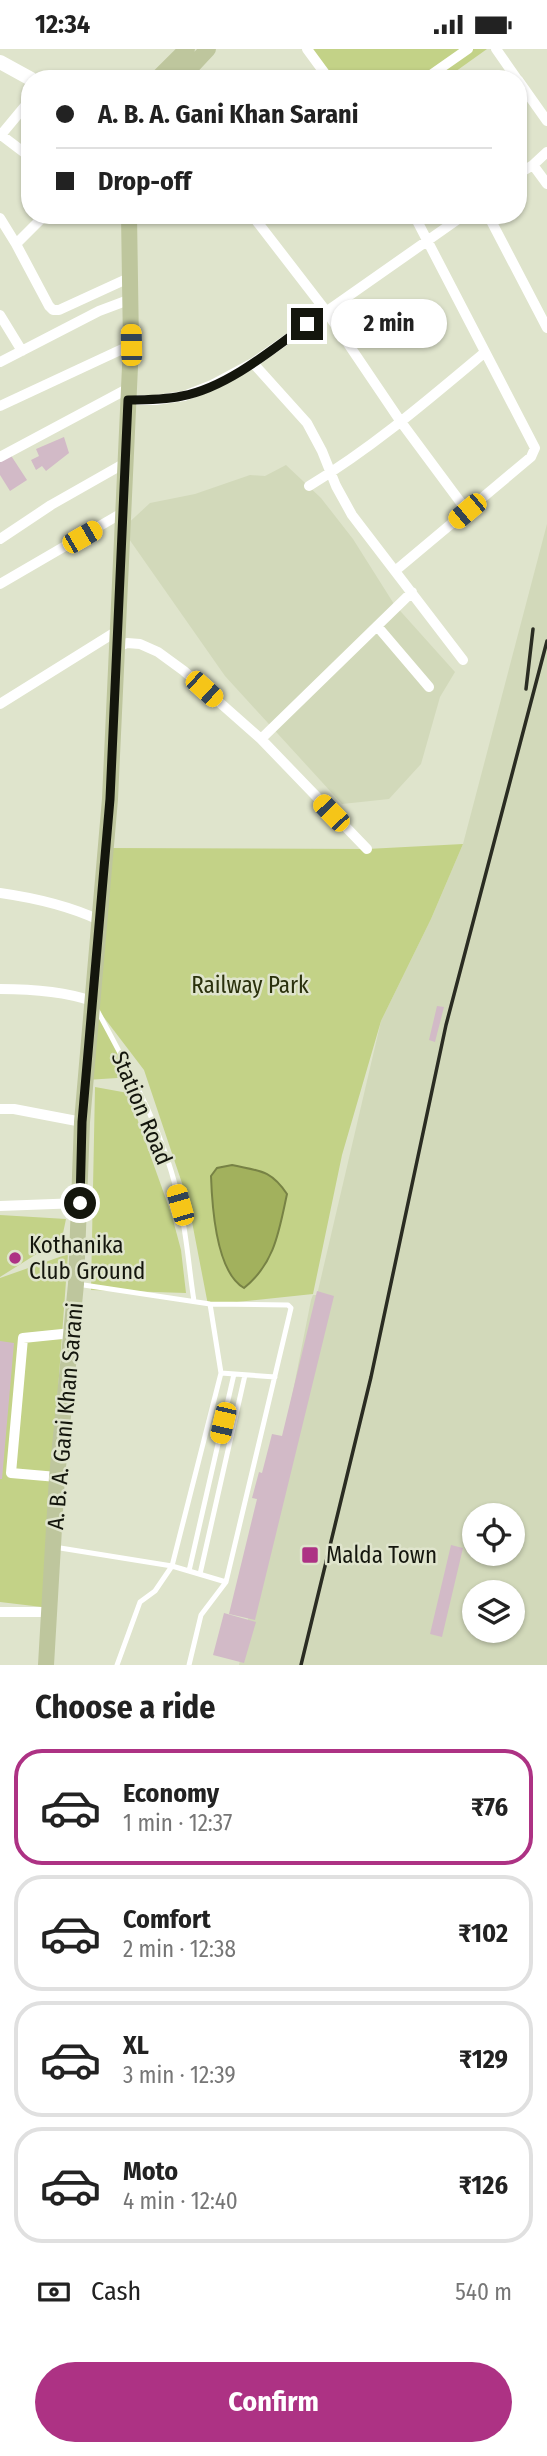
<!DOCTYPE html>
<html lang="en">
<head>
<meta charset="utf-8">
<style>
	body { margin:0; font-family:"Fira Sans Condensed",sans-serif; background:#f6f6f6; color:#222; height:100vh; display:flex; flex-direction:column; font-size:26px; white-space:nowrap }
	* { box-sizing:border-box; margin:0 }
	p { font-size:23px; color:#767676 }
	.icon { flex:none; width:38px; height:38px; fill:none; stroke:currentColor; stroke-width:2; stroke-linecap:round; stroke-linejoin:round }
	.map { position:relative; height:1616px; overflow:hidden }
	.details { display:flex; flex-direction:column; background:#fff; flex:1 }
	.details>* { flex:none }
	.guide { position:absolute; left:21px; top:21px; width:506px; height:154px; border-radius:28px; box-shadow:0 2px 5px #0004; display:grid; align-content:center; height:154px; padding:0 35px; background:#fff }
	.controls { position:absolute; left:462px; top:1454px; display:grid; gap:14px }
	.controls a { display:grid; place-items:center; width:63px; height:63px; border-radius:50%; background:#fff; box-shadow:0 2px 5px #0004; font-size:35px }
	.end { position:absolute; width:32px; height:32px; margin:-16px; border:9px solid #14160d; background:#fff; box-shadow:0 0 0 4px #fff }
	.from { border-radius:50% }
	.bubble { position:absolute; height:49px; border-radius:24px; background:#fff; box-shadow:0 2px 5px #0004; font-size:23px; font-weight:700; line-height:49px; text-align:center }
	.car { position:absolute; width:21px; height:42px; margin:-21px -10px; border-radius:9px; box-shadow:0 0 5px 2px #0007; background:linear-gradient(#f5c518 24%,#345 0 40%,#f5c518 0 76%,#345 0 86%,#f5c518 0) }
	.guide b { display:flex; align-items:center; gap:24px; height:66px; font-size:26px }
	.guide b+b { border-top:2px solid #e0e0e0 }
	.guide i { width:18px; height:18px; background:#222 }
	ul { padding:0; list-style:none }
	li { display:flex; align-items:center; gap:21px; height:116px; margin:0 14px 10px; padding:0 21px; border:4px solid #e0e0e0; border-radius:28px }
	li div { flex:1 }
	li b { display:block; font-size:26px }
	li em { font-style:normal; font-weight:700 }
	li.selected { border-color:#ad3284 }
	li>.icon { width:63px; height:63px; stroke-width:1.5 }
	h2 { padding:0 35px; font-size:32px; line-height:84px }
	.pay { display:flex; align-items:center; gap:18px; height:77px; padding:0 35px; font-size:26px }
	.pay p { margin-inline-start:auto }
	.button { display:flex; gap:14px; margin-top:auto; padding:14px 35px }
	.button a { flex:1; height:80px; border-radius:42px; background:#ad3284; color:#fff; font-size:28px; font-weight:700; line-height:80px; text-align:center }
	.status { display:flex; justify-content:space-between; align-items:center; height:49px; padding:0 35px; background:#fff; direction:ltr }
	.status svg { height:19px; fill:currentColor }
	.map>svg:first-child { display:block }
	.built { fill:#d2d9ba; fill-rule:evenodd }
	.green { fill:#c3d287 }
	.water { fill:#a2b15d; stroke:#778245; stroke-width:2 }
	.building { fill:#d2bac7 }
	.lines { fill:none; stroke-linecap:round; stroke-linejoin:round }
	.lane { stroke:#fff; stroke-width:5 }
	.street { stroke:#fff; stroke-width:10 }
	.secondary { stroke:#fff; stroke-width:14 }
	.primary { stroke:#bec69d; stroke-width:16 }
	.rail { stroke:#2a2c22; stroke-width:3.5 }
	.route { stroke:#14160d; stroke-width:9 }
	.poi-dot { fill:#ad3284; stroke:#dfe4cc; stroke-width:2.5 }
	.labels { text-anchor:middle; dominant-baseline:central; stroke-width:5; stroke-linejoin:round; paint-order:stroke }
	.park-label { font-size:23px; fill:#2a300c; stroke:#dfe4cc }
	.street-label { font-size:23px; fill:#14160d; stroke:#dfe4cc }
	.poi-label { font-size:23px; fill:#14160d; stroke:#dfe4cc; text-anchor:start }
</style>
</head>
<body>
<div class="status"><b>12:34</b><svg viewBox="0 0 49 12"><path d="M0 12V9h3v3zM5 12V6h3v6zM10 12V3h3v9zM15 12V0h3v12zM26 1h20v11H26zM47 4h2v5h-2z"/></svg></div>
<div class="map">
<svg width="547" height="1616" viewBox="0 0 547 1616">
	<rect width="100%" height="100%" fill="#dfe4cc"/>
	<path class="built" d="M 286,416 L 321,449 L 353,490 L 394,555 L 455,623 L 440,648 L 421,715 L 389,750 L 342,755 L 225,627 L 122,480 L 150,454 L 195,445 L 250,426 L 265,427 Z
		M 547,475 L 547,1616 L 239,1616 L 311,1251 L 313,1246 L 317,1246 L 381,972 L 431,870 L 463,795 ZM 474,1466 L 513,1466 L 513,1505 L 474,1505 ZM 474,1544 L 513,1544 L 513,1582 L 474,1582 Z"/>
	<path class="green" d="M 306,0 L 487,0 L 445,30 L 328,30 Z
		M 463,795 L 431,870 L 381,972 L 342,1106 L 313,1245 L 208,1256 L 188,1152 L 144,1021 L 96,958 L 133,1028 L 86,1031 L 105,799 L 367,800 Z
		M 95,1038 L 128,1044 L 172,1167 L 181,1201 L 186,1244 L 91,1241 Z
		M 0,1166 L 66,1170 L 62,1189 L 0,1228 Z
		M 68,1205 L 42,1558 L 0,1553 L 0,1229 Z"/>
	<path class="water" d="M 232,1116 C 259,1122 270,1120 287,1145 C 279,1182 275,1214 244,1239 C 216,1223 212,1156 211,1127 L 217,1119 Z"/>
	<path class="building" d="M 64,388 L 69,404 L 46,422 L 42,417 L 36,421 L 31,411 L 39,407 L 36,400 Z
		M 10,405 L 27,431 L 10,442 L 0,426 L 0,410 Z
		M 437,957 L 444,958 L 435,993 L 429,991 Z
		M 317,1242 L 334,1247 L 255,1571 L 229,1565 L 257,1450 L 252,1449 L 259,1423 L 262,1424 L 272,1385 L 282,1387 Z
		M 0,1292 L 14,1294 L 2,1430 L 0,1430 Z
		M 451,1496 L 463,1499 L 442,1588 L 430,1585 Z
		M 224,1564 L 256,1573 L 244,1614 L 213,1606 Z"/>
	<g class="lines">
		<path class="lane" d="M 97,961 C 131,1024 166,1087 180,1157 C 187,1188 189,1221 194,1252
			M 77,1235 L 210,1255 L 288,1256 L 291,1259 L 226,1533 L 201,1566 L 189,1616
			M 221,1324 L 275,1328
			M 54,1498 L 172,1517 L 226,1533
			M 189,1522 L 234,1325
			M 200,1525 L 245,1326
			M 117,1616 L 140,1553 L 155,1542 L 172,1517 L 221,1324 L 210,1255"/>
		<path class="street" d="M 307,0 L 329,30
			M 496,0 L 517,30
			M 425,30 L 468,0
			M 518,31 L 547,72
			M 1,86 L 30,108
			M 0,87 L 30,51
			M 533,116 L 547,103
			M 518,125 L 533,116 L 547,135
			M 45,166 L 16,195 L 49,257 L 53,261 L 59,261 L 131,228
			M 252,166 L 326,262 L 401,373 L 467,462
			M 488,166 L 547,279
			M 0,169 L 16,195
			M 0,266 L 22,302
			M 0,313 L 99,262 L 131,250
			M 253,314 L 307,374 L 322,402 L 336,437 L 352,466 L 463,611
			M 128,351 L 156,351 L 184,347 L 212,336 L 253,314 L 464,166
			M 0,357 L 131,296
			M 0,408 L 129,339
			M 309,437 C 372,399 428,351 484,304
			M 0,490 L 51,456 L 125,414
			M 395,522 L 531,408 L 535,399 L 414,166
			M 0,535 L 122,464
			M 377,577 L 429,638
			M 116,599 L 127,594 L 140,595 L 158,603 L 184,622 L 261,690 L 367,800
			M 0,655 L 117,582
			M 261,690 L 412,543
			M 0,844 C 35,849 67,856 99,871
			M 0,940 C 31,940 63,942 92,952
			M 0,1060 L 14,1060 L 82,1073
			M 0,1157 L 80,1154
			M 57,1428 L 11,1424 L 23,1289 L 72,1284
			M 0,1563 L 48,1563"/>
		<path class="secondary" d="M 0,13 L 31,30"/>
		<path class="primary" d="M 157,30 L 187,0
			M 180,30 L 208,0
			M 46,1616 L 57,1428 L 76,1235 L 82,1073 L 110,750 L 131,296 L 129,166"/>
		<path class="rail" d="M 526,640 L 533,580
			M 301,1616 L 371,1328 L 446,976 L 547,592"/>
	</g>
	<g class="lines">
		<path class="route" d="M 80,1154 L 82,1073 L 110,750 L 128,351 C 146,351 164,351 182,347 C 226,339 272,301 307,275"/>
	</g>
	<g class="poi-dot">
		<circle cx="15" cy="1209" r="7"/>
		<rect x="301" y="1497" width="18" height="18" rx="3.5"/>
	</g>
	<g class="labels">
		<g class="park-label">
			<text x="250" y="936">Railway Park</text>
		</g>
		<g class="street-label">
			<text transform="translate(142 1059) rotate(67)">Station Road</text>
			<text transform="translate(65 1367) rotate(-85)">A. B. A. Gani Khan Sarani</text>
		</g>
		<g class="poi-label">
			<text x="29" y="1196">Kothanika<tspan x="29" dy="26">Club Ground</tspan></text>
			<text x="326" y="1506">Malda Town</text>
		</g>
	</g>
</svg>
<div class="controls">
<a><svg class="icon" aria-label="locate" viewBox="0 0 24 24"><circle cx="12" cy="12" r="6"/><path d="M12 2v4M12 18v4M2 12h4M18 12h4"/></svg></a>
<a><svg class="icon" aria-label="layers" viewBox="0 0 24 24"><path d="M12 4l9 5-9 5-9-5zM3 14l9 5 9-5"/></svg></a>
</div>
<i class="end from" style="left:80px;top:1154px"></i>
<i class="end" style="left:307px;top:275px"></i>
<div class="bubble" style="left:331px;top:250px;width:116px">2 min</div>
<i class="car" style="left:131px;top:296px;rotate:359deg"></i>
<i class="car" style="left:467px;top:462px;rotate:230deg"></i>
<i class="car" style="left:82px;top:488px;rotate:60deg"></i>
<i class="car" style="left:204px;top:640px;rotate:132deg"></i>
<i class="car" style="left:331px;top:764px;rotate:316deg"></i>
<i class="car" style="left:180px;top:1156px;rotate:344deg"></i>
<i class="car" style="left:223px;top:1374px;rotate:193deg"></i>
<div class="guide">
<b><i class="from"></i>A. B. A. Gani Khan Sarani</b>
<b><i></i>Drop-off</b>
</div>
</div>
<section class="details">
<h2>Choose a ride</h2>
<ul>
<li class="selected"><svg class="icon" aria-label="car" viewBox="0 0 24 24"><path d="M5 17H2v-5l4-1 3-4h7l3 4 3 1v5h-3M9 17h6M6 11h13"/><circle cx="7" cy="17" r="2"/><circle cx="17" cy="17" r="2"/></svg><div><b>Economy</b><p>1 min · 12:37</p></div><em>₹76</em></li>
<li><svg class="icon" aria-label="car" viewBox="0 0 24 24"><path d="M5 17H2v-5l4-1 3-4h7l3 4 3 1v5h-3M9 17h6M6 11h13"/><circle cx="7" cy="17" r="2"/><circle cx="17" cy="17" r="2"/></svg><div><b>Comfort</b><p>2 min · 12:38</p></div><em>₹102</em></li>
<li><svg class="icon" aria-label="car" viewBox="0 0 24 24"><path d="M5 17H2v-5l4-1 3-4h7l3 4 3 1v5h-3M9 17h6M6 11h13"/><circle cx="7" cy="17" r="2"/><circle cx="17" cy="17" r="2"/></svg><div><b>XL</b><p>3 min · 12:39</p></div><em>₹129</em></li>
<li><svg class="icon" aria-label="car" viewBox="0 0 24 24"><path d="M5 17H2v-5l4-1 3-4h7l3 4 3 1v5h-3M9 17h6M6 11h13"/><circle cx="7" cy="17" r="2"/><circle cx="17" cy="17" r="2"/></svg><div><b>Moto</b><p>4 min · 12:40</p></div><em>₹126</em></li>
</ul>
<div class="pay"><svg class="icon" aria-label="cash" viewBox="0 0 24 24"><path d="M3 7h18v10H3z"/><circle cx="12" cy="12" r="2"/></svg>Cash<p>540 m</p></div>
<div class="button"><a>Confirm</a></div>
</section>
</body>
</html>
